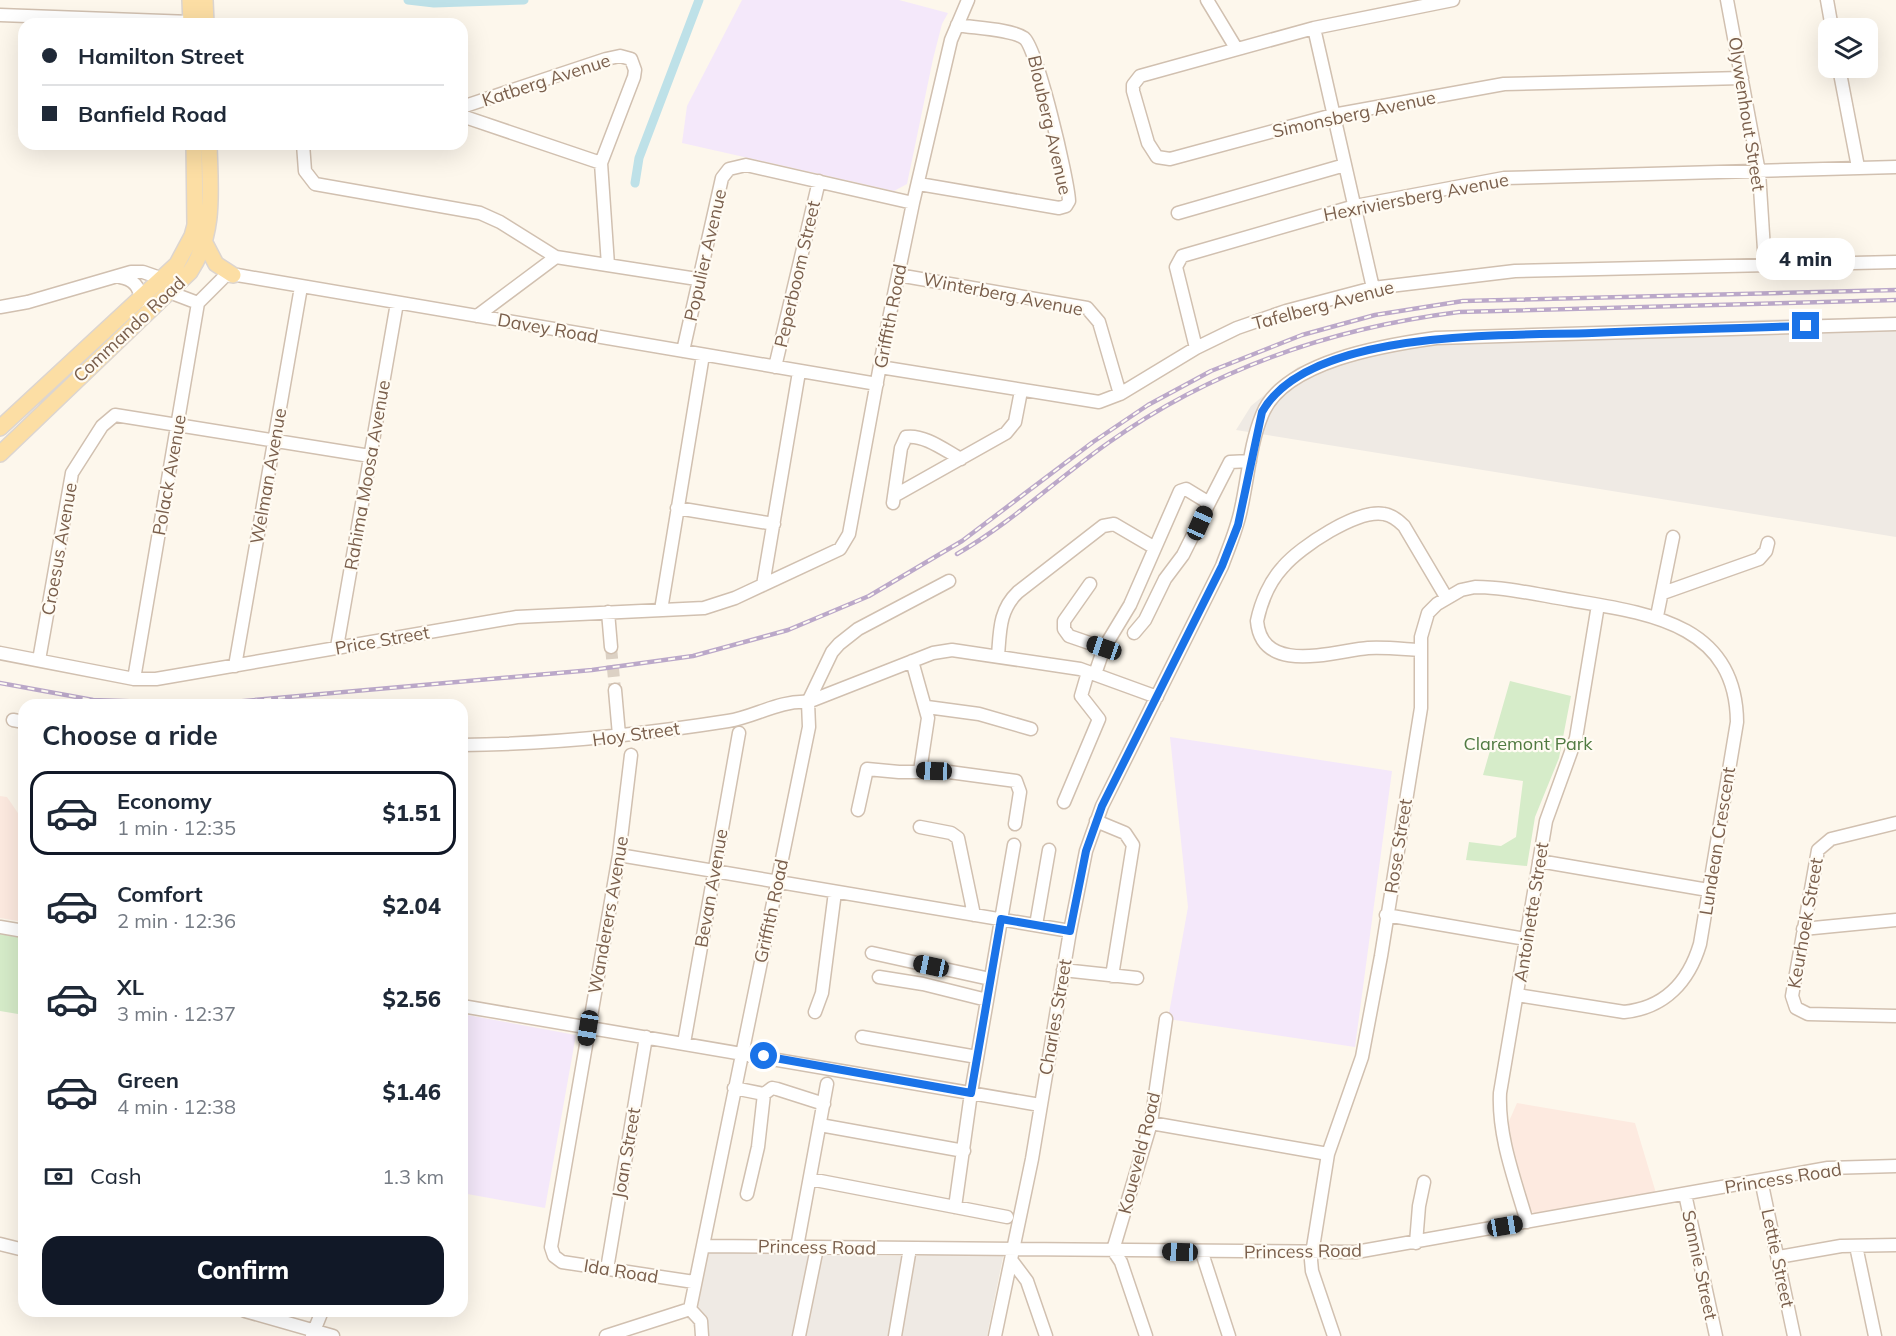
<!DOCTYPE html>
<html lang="en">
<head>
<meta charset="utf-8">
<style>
	body { margin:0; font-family:Mulish,sans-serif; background:#f6f6f7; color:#1f2937; height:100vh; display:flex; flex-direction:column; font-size:22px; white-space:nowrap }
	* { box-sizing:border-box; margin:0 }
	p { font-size:20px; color:#747a83 }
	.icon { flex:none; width:33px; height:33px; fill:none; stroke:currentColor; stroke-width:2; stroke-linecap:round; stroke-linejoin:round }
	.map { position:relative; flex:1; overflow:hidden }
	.details { position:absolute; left:18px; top:699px; width:450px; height:618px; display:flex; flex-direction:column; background:#fff; border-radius:18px; box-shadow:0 6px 24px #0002 }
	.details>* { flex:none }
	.banner { position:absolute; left:18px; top:18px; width:450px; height:132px; border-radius:18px; box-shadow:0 6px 24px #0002; display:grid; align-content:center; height:132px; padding:0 24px; background:#fff }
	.tools { position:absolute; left:1818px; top:18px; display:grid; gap:12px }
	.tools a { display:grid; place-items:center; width:60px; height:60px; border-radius:12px; background:#fff; box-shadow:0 6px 24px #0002; font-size:30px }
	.end { position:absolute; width:27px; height:27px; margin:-14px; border:8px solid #1a73e8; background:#fff; box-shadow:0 0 0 3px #fff }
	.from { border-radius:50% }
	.bubble { position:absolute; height:42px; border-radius:18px; background:#fff; box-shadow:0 6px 24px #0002; font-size:20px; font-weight:800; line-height:42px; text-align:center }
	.car { position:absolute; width:18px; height:36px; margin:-18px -9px; border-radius:8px; box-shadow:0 0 4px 2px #0007; background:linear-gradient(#222 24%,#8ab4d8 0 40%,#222 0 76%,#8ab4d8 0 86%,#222 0) }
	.banner b { display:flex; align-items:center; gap:21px; height:57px; font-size:22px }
	.banner b+b { border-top:2px solid #e0e1e3 }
	.banner i { width:15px; height:15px; background:#1f2937 }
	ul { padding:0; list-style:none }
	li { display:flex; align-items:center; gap:18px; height:84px; margin:0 12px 9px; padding:0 12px; border:3px solid transparent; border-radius:18px }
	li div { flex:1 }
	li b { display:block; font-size:22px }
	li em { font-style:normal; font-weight:800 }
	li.active { border-color:#111827 }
	li>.icon { width:54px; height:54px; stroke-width:1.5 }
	h2 { padding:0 24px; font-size:27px; line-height:72px }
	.pay { display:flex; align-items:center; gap:15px; height:66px; padding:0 24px; font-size:22px }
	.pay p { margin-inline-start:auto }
	.cta { display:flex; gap:12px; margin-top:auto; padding:12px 24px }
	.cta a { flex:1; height:69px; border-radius:18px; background:#111827; color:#fff; font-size:24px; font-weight:800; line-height:69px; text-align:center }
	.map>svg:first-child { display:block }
	.commercial { fill:#fdeae0 }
	.industrial { fill:#efeae4 }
	.education { fill:#f4e8fa }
	.green { fill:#d6ecc9 }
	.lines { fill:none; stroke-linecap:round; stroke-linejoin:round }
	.canal { stroke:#bee1e8; stroke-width:9 }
	.minor-tunnel { stroke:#dcd1c4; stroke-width:12; stroke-dasharray:12 6; stroke-linecap:butt }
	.minor-casing { stroke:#d1c0b0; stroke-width:15 }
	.major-casing { stroke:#dcd5d0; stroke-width:18 }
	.minor { stroke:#fff; stroke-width:12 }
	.major { stroke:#fcdea4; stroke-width:15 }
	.rail-casing { stroke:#bba8c9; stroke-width:4.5 }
	.rail { stroke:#fffbf3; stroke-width:2; stroke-dasharray:7; stroke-linecap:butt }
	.route { stroke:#1a73e8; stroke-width:8 }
	.labels { text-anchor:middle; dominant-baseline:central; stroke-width:4.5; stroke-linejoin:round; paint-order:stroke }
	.street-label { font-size:18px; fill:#7a5f4c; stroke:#fffbf3 }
	.park-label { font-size:18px; fill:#507a41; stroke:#fffbf3 }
</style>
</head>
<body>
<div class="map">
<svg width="1896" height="1336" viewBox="0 0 1896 1336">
	<rect width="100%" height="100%" fill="#fdf7ec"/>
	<path class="commercial" d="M 0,796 L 7,797 L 24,822 L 24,922 L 0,918 Z
		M 1517,1103 L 1635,1123 L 1656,1193 L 1538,1216 L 1527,1208 L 1506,1128 Z"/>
	<path class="industrial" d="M 1896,317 L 1896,537 L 1236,430 L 1251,406 L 1298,367 L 1381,342 L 1447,333 L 1779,319 Z
		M 703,1251 L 906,1256 L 1004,1252 L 987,1336 L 697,1336 L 692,1322 L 685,1317 Z"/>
	<path class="education" d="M 742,0 L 899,0 L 948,13 L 942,24 L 933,59 L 907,184 L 894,191 L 682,143 L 687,106 Z
		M 1170,737 L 1392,771 L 1355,1047 L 1168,1019 L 1188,907 Z
		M 462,1014 L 576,1035 L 545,1208 L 462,1193 Z"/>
	<path class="green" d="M 1510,681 L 1571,696 L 1559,758 L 1535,817 L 1527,866 L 1466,860 L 1469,842 L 1501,846 L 1516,837 L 1523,781 L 1483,775 Z
		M 0,934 L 24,938 L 24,1015 L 0,1011 Z"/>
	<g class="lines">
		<path class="canal" d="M 408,0 L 434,3 L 524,0
			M 635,183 L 639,158 L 699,0"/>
		<path class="minor-tunnel" d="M 611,647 L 615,690"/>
		<g class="minor-casing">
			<path id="minor" d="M 1207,0 L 1236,48
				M 1453,0 L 1314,28 L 1140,76 L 1133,85 L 1133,91 L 1148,143 L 1157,157 L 1170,159 L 1333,115 L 1504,84 L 1742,78
				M 1727,0 L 1759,172 L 1765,265
				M 1827,0 L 1832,28
				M 0,15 L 191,22
				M 1314,28 L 1373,288
				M 1839,68 L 1858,167
				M 462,107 L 606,59 L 620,56 L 631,59 L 635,70 L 634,77 L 601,163 L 608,265
				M 462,116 L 601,163
				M 303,144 L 305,171 L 315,184 L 480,213 L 500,222 L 556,257 L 697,279
				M 919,184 L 1059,208 L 1066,206 L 1069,201 C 1068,179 1037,47 1024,38 C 1011,29 974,28 957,25
				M 1178,213 L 1345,165
				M 898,275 L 1087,308 L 1099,322 L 1120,394
				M 120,277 C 133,279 141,287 140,301
				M 169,292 L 198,303
				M 0,307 L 28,302 L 131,272 L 143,272 L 163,279
				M 477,316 L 556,257
				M 1196,348 L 1176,267 L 1182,256 L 1355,206 L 1504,178 L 1896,167
				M 683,351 L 722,178 L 729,169 L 746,165 L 913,203
				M 775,367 L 819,181
				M 880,367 L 1099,402 L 1120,394 L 1196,348 L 1237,328 L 1286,311 L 1373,288 L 1515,271 L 1896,262
				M 894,496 L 901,448 L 906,437 C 924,434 946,451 961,459
				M 893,503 L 894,496 L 1006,433 L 1015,422 L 1021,391
				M 677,508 L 774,524
				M 1090,584 L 1064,621 L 1064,629 L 1069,636 L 1104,648
				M 763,585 L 799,372
				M 1663,593 L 1759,559 L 1766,551 L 1768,543
				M 661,610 L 703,355
				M 608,612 L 611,647
				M 1657,616 L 1673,537
				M 1134,633 L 1145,620 L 1165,579 L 1183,555 L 1209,503
				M 337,647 L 397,303
				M 1419,650 C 1402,649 1385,647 1368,648 C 1334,651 1262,676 1257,621 C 1261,602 1270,581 1283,567 C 1300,547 1357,509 1384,514 C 1392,515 1398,520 1404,526 L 1446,597
				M 0,653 L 134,679 L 156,679 L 517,617 L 704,608 L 735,598 L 840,549 L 849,534 L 885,338 L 913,203 L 951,40 L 968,0
				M 998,656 C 1000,631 999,610 1018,592 L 1103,526 L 1114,524 L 1155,548
				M 39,660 L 72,473 L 102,426 L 115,415 L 370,456
				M 912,661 L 928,718 L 920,771
				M 235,666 L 301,287
				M 1095,674 L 1104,648 L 1130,605 L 1180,491 L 1186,489 L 1209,503 L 1230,462 L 1250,461
				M 134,679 L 198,303 L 225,276 L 237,275 L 877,384
				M 615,690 L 619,735
				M 927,707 L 979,714 L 1031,729
				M 13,720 L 24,722
				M 462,745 C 551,744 639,735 728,721 C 755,717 779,700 808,702 L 933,653 L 952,650 L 1080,669 L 1157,697
				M 631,755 L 619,855 L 551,1247 L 554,1256 L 562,1262 L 694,1282
				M 1064,802 L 1099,719 L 1081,696 L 1088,672
				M 858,810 L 867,769 L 899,772 L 949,772 L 1016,781 L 1020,792 L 1015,824
				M 1096,821 L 1125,833 L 1133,845 L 1112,976
				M 1896,823 L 1831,839 L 1818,850 L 1792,996 L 1796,1008 L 1808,1014 L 1896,1016
				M 920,827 L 951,833 L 958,838 L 974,915
				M 619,855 L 1070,931
				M 1539,861 L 1708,890
				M 1386,915 L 1526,939
				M 1036,925 L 1049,850
				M 0,927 L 24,931
				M 1803,929 L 1896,920
				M 872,953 L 990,979
				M 1063,970 L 1137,978
				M 879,977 L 923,984 L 987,1000
				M 462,1006 L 1040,1105
				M 815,1012 L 822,993 L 835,892
				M 862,1037 L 977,1057
				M 684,1043 L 739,733
				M 734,1088 L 764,1094
				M 1151,1123 L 1328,1154
				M 820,1125 L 964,1151
				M 810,1179 L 1007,1217
				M 1761,1180 L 1794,1336
				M 747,1194 L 758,1147 L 764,1094 L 772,1088 L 777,1089 L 824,1104
				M 1685,1194 L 1716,1336
				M 955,1207 L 971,1093 L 1014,845
				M 1527,1222 C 1515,1180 1498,1137 1500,1093 L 1546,821 L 1576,738 L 1598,605
				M 1416,1243 L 1419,1206 L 1424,1182
				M 0,1244 L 24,1250
				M 703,1246 L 1356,1252 L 1828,1168 L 1896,1166
				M 1856,1246 L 1875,1336
				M 797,1247 L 827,1084
				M 1202,1253 L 1229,1336
				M 1778,1257 L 1841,1246 L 1896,1245
				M 1012,1261 L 1027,1281 L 1046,1336
				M 607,1269 L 646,1037
				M 690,1309 L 809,727 L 808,702 L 832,652 L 839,644 L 858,629 L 949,581
				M 690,1309 L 701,1321 L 702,1336
				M 245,1311 L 333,1336
				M 312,1336 L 322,1311
				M 606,1336 L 690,1309
				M 799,1336 L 817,1248
				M 895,1336 L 910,1248
				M 995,1336 L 1032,1159 L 1070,931 L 1086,851 L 1102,806 L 1222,566 C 1229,547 1237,529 1241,509 C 1248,478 1250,444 1262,415 C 1283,361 1386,345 1436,338 L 1896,324
				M 1146,1336 L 1121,1262 L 1113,1250 L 1151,1123 L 1166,1019
				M 1334,1336 L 1312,1271 L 1311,1260 L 1328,1154 L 1362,1057 L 1381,956 L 1421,708 L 1421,637 L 1428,613 L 1437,604 L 1461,590 L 1475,587 C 1506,587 1539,595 1570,600 C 1647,613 1736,623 1737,722 L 1700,944 C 1689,981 1665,1008 1624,1012 L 1517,995"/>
		</g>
		<g class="major-casing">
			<path id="major" d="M 190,0 L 191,24
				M 205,0 L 206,24
				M 205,243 L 216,264 L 233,275
				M 0,428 L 177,264 L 192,236 L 195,225 L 194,144
				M 0,454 L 190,272 C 216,233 210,189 209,144"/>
		</g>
		<use href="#minor" class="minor"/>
		<use href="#major" class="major"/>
		<g class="rail-casing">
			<path id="rail" d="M 957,554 C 1011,523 1057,479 1108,443 C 1212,369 1333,328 1459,312 L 1896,300
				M 0,683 L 93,700 L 210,704 L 592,670 L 693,656 L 788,630 L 869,596 L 962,541 L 1093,442 L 1148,405 L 1211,371 L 1302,335 L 1375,315 L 1463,301 L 1896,290"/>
		</g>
		<use href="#rail" class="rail"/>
	</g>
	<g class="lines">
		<path class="route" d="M 764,1056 L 971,1093 L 1001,919 L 1070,931 L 1086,851 L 1102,806 L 1222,566 L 1238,525 L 1262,412 C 1309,328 1508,336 1592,333 C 1663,330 1735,328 1806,326"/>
	</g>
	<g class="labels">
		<g class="street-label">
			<text transform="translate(546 80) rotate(-18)">Katberg Avenue</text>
			<text transform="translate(1354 114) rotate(-12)">Simonsberg Avenue</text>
			<text transform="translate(1747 114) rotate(81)">Olywenhout Street</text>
			<text transform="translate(1050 125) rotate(77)">Blouberg Avenue</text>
			<text transform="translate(1416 197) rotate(-11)">Hexriviersberg Avenue</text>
			<text transform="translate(705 255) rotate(-77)">Populier Avenue</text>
			<text transform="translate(797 274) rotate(-77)">Peperboom Street</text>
			<text transform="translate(1003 294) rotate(11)">Winterberg Avenue</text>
			<text transform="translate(1323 305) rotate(-15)">Tafelberg Avenue</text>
			<text transform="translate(890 316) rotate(-79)">Griffith Road</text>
			<text transform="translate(548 328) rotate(10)">Davey Road</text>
			<text transform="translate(129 329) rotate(-43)">Commando Road</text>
			<text transform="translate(169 475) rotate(-80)">Polack Avenue</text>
			<text transform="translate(367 475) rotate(-80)">Rahima Moosa Avenue</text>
			<text transform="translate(268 476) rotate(-80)">Welman Avenue</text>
			<text transform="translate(59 549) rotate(-80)">Croesus Avenue</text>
			<text transform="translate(382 640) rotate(-10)">Price Street</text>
			<text transform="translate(636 734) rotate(-8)">Hoy Street</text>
			<text transform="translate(1717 841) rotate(-81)">Lundean Crescent</text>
			<text transform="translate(1398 846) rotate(-81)">Rose Street</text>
			<text transform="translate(711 888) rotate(-80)">Bevan Avenue</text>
			<text transform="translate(771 911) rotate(-78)">Griffith Road</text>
			<text transform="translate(1531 912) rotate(-81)">Antoinette Street</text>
			<text transform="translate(608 915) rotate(-80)">Wanderers Avenue</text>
			<text transform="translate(1805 923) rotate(-80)">Keurhoek Street</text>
			<text transform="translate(1055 1017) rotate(-80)">Charles Street</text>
			<text transform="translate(626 1153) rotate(-80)">Joan Street</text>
			<text transform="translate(1139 1153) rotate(-76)">Koueveld Road</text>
			<text transform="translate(1783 1178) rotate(-9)">Princess Road</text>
			<text transform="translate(817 1247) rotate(1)">Princess Road</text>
			<text transform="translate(1303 1251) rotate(-1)">Princess Road</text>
			<text transform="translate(1778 1258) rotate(78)">Lettie Street</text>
			<text transform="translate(1700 1265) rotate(78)">Sannie Street</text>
			<text transform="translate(621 1271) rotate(9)">Ida Road</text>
		</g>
		<g class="park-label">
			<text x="1528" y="743">Claremont Park</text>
		</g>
	</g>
</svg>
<div class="tools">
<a><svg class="icon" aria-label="layers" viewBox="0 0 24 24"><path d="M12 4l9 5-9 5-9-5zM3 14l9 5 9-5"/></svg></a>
</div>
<i class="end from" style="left:764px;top:1056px"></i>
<i class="end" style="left:1806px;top:326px"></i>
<div class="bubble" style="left:1756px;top:238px;width:99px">4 min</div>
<i class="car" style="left:1200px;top:523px;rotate:24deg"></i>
<i class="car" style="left:1104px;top:648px;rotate:289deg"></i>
<i class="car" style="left:934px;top:771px;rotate:272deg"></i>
<i class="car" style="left:931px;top:966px;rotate:282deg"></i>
<i class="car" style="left:588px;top:1028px;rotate:189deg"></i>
<i class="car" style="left:1505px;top:1226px;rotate:80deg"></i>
<i class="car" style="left:1180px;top:1252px;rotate:272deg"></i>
<div class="banner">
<b><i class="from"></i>Hamilton Street</b>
<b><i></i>Banfield Road</b>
</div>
<section class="details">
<h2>Choose a ride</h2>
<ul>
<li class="active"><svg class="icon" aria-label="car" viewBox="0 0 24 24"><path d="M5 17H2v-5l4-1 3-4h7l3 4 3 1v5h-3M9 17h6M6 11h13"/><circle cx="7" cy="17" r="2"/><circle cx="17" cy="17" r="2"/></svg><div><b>Economy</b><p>1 min · 12:35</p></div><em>$1.51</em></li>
<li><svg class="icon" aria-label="car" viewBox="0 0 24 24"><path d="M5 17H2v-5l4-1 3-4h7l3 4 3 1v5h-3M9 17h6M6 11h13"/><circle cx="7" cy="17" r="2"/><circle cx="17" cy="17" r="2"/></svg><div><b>Comfort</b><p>2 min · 12:36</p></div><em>$2.04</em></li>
<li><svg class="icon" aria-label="car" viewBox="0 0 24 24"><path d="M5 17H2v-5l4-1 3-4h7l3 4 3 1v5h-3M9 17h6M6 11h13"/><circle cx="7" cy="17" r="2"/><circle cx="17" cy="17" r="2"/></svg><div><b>XL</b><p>3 min · 12:37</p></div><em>$2.56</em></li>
<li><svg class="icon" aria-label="car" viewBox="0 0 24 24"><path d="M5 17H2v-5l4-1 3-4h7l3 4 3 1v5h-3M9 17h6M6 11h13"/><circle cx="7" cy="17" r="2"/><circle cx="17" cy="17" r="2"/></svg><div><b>Green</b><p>4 min · 12:38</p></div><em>$1.46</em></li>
</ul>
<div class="pay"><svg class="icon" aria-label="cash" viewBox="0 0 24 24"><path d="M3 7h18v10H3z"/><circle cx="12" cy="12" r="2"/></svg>Cash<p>1.3 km</p></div>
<div class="cta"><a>Confirm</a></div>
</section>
</div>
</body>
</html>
